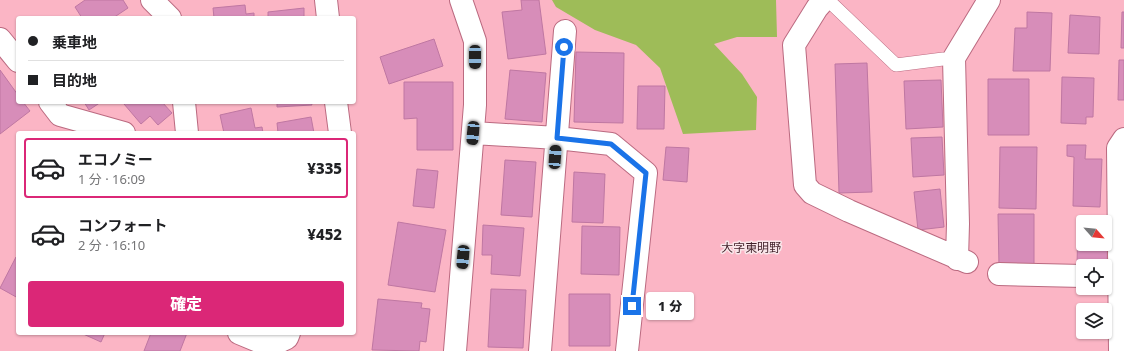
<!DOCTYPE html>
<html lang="ja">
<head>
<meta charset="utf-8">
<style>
	body { margin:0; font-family:"Noto Sans","Noto Sans JP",sans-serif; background:#f6f6f6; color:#202124; height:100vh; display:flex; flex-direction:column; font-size:15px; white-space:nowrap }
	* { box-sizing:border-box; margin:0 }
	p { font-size:13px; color:#757577 }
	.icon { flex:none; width:22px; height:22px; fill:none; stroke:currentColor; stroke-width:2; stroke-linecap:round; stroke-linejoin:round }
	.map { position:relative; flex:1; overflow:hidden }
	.panel { position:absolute; left:16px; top:131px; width:340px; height:204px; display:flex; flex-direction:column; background:#fff; border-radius:4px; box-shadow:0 1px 3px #0004 }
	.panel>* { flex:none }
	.guide { position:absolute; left:16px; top:16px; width:340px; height:88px; border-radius:4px; box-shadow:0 1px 3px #0004; display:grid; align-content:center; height:88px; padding:0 12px; background:#fff }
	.needle { width:26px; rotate:117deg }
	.tools { position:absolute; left:1076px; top:215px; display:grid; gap:8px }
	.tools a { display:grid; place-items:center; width:36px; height:36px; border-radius:4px; background:#fff; box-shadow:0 1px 3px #0004; font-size:20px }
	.end { position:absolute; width:18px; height:18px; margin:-9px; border:5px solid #1a73e8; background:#fff; box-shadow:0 0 0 2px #fff }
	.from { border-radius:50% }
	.bubble { position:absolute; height:28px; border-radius:4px; background:#fff; box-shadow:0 1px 3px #0004; font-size:13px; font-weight:800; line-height:28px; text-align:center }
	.car { position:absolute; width:12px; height:24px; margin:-12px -6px; border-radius:5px; box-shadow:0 0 3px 1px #0007; background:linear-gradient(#222 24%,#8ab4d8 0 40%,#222 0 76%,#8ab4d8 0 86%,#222 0) }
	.guide b { display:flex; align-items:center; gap:14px; height:38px; font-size:15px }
	.guide b+b { border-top:1px solid #e0e0e0 }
	.guide i { width:10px; height:10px; background:#202124 }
	ul { padding:7px 0 0; list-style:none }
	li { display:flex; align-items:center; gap:12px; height:60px; margin:0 8px 6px; padding:0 4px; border:2px solid transparent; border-radius:4px }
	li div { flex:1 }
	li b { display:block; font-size:15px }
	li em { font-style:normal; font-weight:800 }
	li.active { border-color:#db2777 }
	li>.icon { width:36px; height:36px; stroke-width:1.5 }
	.cta { display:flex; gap:8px; margin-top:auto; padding:8px 12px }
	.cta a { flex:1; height:46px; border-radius:4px; background:#db2777; color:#fff; font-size:16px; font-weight:800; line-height:46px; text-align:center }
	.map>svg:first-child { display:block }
	.green { fill:#9ebc58 }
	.building { fill:#d78db9; stroke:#bf77a2 }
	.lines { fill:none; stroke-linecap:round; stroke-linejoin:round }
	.lane-casing { stroke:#bb6a80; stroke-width:14 }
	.street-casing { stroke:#bb6a80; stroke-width:24 }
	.lane { stroke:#fff; stroke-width:13 }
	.street { stroke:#fff; stroke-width:22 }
	.route { stroke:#1a73e8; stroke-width:5 }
	.labels { text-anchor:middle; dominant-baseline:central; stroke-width:3; stroke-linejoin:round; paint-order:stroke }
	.quarter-label { font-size:12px; fill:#401f28; stroke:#f9e6ea }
</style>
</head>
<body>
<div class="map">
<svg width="1124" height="351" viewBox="0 0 1124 351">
	<rect width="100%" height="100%" fill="#fbb5c5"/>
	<path class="green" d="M 552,0 L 776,0 L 777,37 L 737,37 L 714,44 L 742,74 L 757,97 L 756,130 L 683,134 L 660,68 L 636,45 L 595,30 L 556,7 Z"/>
	<path class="building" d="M 85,0 L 123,0 L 128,8 L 113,18 L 82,18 L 75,7 Z
		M 521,0 L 539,0 L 546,54 L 508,59 L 502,12 L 522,10 Z
		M 245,5 L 246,14 L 254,13 L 254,18 L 214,18 L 213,8 Z
		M 304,8 L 304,18 L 268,18 L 268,12 Z
		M 1027,12 L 1052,13 L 1050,71 L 1013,71 L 1015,28 L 1027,28 Z
		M 1122,12 L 1124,12 L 1124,48 L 1121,48 Z
		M 1070,15 L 1100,17 L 1099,54 L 1068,53 Z
		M 434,39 L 443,66 L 389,84 L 380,57 Z
		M 576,52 L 624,53 L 623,123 L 574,122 Z
		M 1119,60 L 1124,60 L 1124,100 L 1118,100 Z
		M 867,63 L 872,192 L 839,193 L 835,64 Z
		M 0,70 L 18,95 L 18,102 L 23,102 L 30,111 L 0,134 Z
		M 510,70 L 546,73 L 542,122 L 505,119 Z
		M 1062,77 L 1094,78 L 1093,117 L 1086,117 L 1086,124 L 1061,123 Z
		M 988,79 L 1029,79 L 1029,135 L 988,135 Z
		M 941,80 L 943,127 L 906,129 L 904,81 Z
		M 404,82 L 453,82 L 453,150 L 417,150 L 417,118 L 404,119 Z
		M 638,86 L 665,86 L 664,129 L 637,129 Z
		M 84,102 L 101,102 L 89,110 Z
		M 127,102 L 162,102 L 172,113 L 158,125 L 150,116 L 141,124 L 124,104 Z
		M 277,102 L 311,102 L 312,105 L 277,107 Z
		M 251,108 L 255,128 L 262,127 L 263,133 L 224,133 L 220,115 Z
		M 311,117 L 314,133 L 278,133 L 277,123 Z
		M 942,137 L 944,175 L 913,177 L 911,138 Z
		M 1067,145 L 1086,145 L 1085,159 L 1102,159 L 1100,207 L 1073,206 L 1074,157 L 1067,156 Z
		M 666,147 L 689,148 L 687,182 L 663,180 Z
		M 1000,147 L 1037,147 L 1036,209 L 999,208 Z
		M 505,160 L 536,162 L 532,217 L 501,215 Z
		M 417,169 L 438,171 L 434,208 L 413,206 Z
		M 574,172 L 605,174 L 603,223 L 572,222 Z
		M 940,189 L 944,227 L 918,230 L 914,192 Z
		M 998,214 L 1034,214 L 1034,267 L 999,267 Z
		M 398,222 L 446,230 L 435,292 L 388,285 Z
		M 1078,222 L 1083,223 L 1083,244 L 1105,244 L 1105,223 L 1108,223 L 1107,267 L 1077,266 Z
		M 483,225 L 524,228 L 520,276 L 491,274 L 492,255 L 482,255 Z
		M 582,226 L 620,227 L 619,275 L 581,274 Z
		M 16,257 L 18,259 L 18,298 L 0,288 Z
		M 491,289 L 526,290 L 523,348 L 488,347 Z
		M 569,294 L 610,294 L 610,346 L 569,346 Z
		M 378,299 L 422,303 L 421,308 L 430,309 L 426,342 L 420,341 L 419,351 L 372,350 Z
		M 81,333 L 105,333 L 101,342 Z
		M 151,333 L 187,333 L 180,351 L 144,351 Z"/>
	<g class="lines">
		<g class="lane-casing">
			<path id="lane" d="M 828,0 L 896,65 L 943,59"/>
		</g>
		<g class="street-casing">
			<path id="street" d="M 152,0 L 170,18
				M 326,0 L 328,18
				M 824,0 L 817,8 L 794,45 L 805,185 L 812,193 L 849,211 L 967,262
				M 0,39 L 18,61
				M 50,102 L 60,115 L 124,133
				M 184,102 L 187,133
				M 336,102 L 340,133
				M 473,133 L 557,138 L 611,144 L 646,173 L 627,351
				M 957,259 L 958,224 L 954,58 L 989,0
				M 999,274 L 1083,276
				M 239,333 L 270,346 L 287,338 L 289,333
				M 455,351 L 475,105 L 475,41 L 461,0
				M 540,351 L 565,31
				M 1120,351 L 1118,148 L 1124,139"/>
		</g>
		<use href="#lane" class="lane"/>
		<use href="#street" class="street"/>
	</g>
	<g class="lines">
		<path class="route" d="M 564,47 L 557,138 L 611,144 L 646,173 L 632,306"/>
	</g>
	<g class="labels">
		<g class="quarter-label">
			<text x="751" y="247">大字東明野</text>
		</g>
	</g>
</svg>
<div class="tools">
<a><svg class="needle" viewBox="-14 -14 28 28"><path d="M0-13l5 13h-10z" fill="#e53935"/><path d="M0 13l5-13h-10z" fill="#757577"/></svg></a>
<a><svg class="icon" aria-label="locate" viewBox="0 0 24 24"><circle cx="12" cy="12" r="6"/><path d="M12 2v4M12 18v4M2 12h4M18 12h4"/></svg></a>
<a><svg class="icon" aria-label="layers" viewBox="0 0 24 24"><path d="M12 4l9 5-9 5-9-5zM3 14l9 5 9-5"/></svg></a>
</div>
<i class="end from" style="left:564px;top:47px"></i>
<i class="end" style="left:632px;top:306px"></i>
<div class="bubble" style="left:646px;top:292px;width:48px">1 分</div>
<i class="car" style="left:475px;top:57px;rotate:180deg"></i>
<i class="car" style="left:473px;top:133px;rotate:185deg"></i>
<i class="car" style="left:555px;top:157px;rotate:4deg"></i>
<i class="car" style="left:463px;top:257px;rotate:185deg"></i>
<div class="guide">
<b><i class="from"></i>乗車地</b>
<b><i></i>目的地</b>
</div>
<section class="panel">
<ul>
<li class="active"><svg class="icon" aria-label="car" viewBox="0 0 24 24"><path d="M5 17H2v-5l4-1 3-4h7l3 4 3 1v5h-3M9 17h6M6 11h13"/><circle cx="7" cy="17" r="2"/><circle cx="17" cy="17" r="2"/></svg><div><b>エコノミー</b><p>1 分 · 16:09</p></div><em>¥335</em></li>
<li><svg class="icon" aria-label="car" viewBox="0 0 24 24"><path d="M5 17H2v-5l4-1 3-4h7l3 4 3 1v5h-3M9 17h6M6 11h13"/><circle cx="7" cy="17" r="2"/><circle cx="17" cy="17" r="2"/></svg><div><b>コンフォート</b><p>2 分 · 16:10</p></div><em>¥452</em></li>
</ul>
<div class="cta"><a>確定</a></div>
</section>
</div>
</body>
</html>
